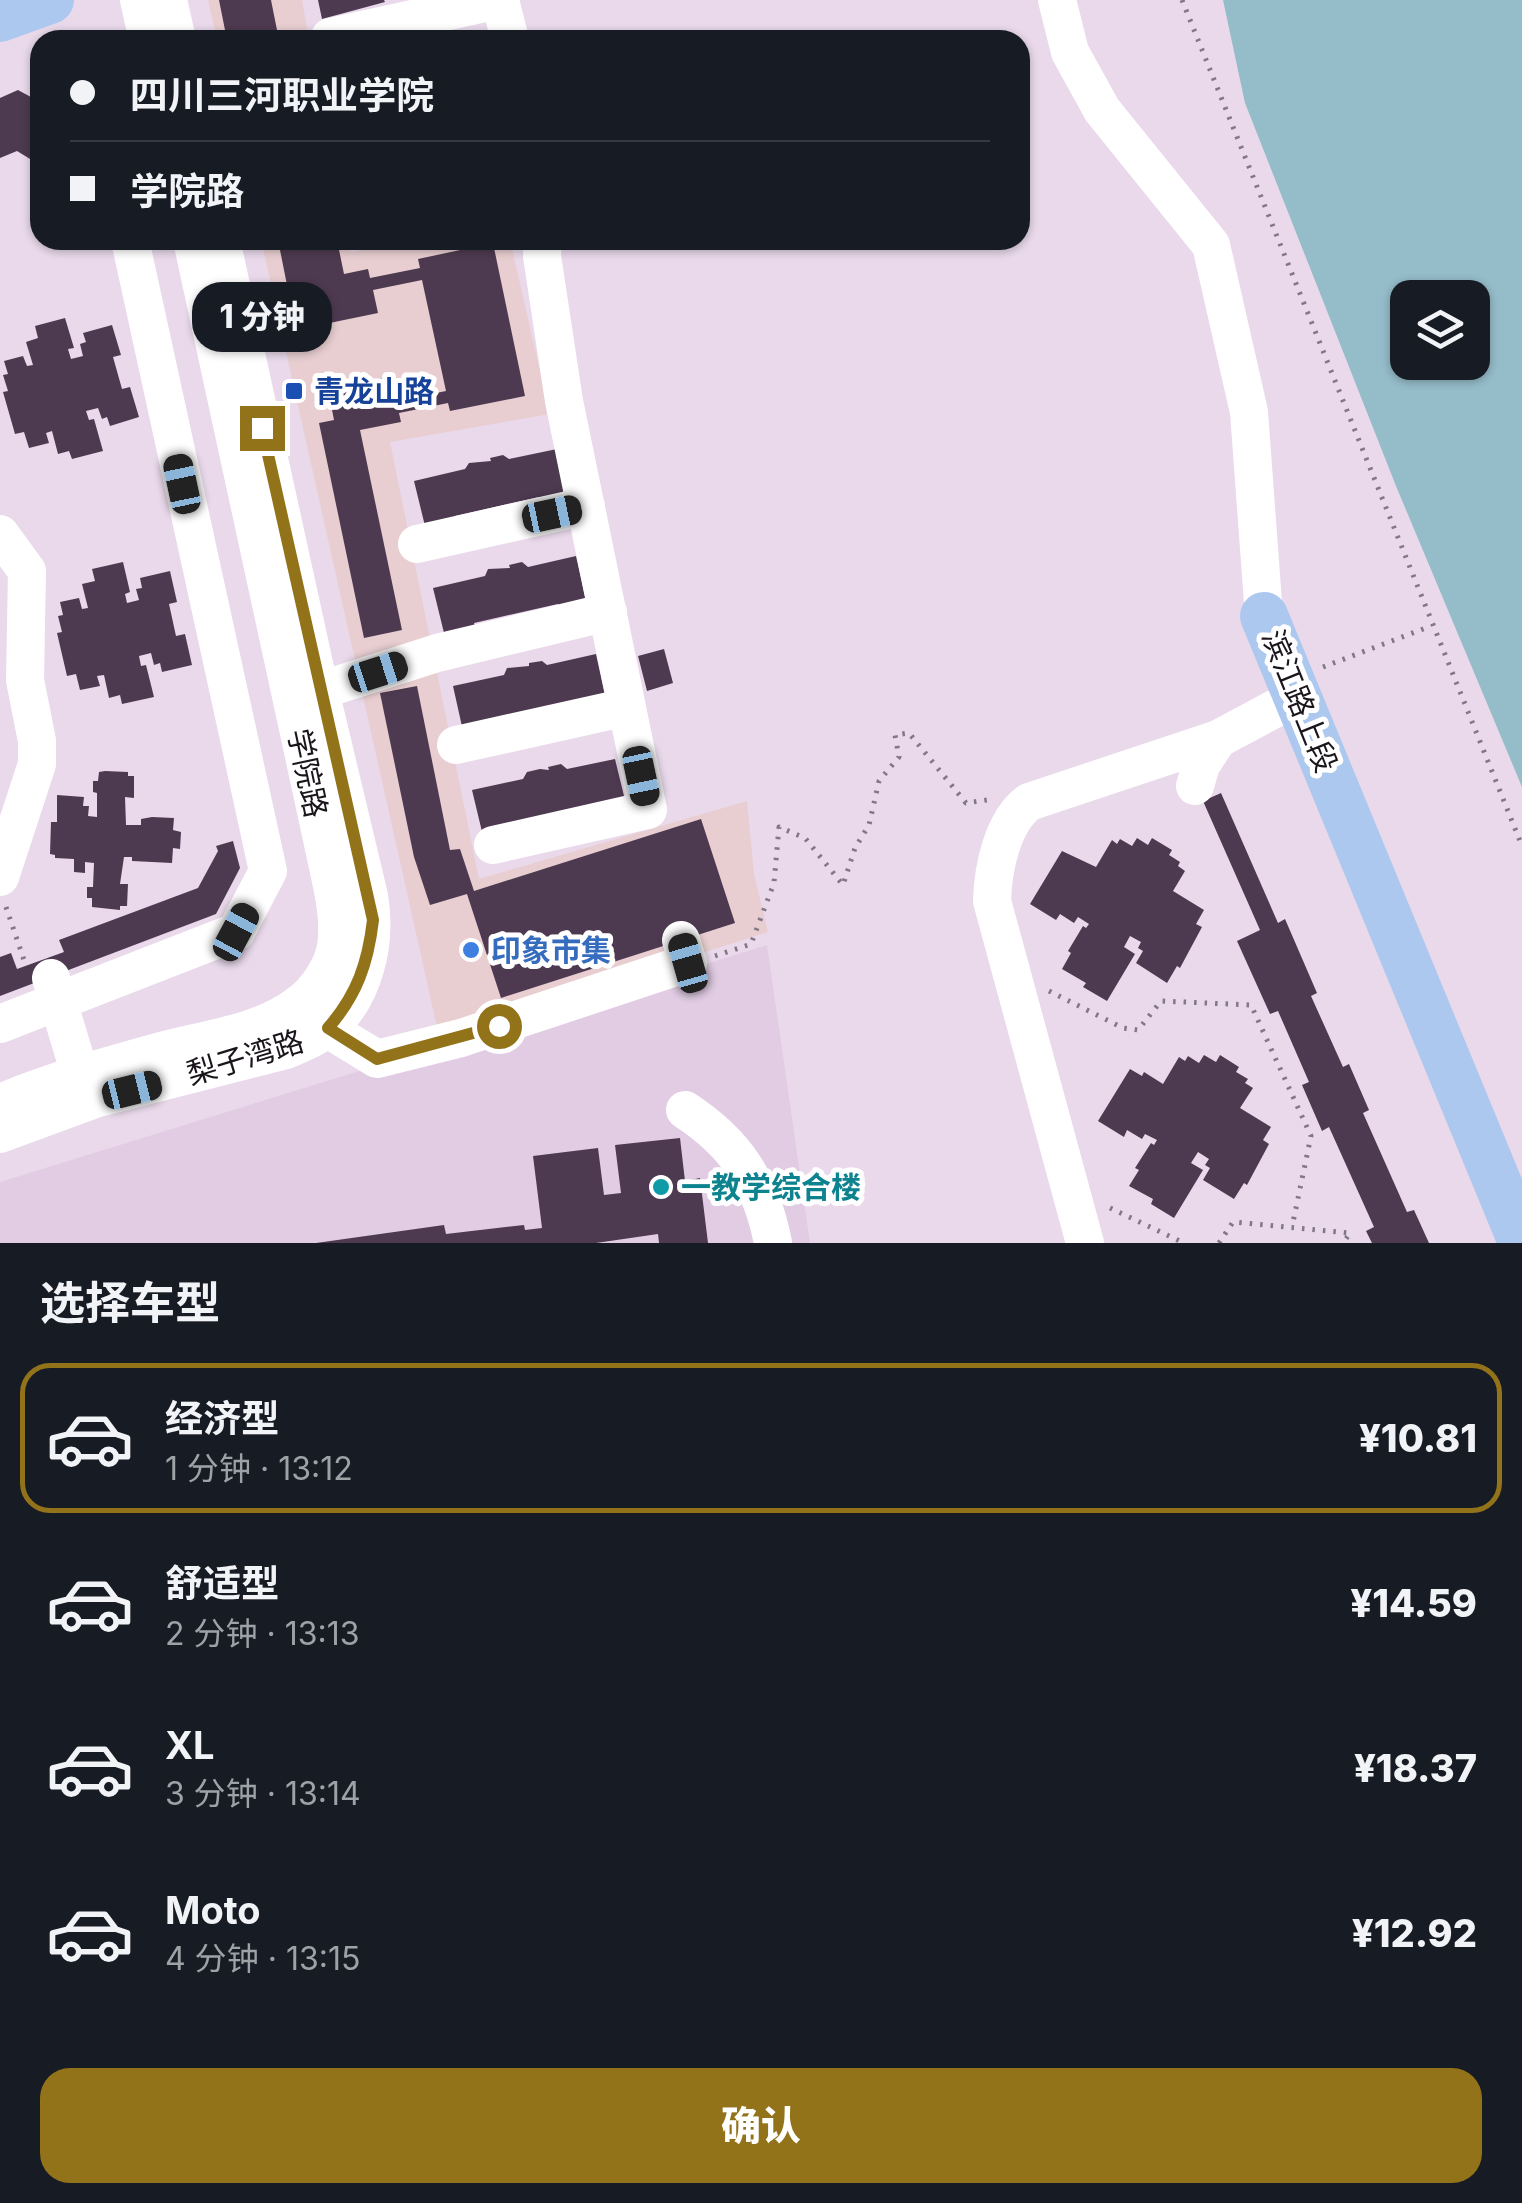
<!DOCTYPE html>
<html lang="zh">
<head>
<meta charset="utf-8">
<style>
	body { margin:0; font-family:Inter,"Noto Sans SC",sans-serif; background:#242831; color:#f1f3f6; height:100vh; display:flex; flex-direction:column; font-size:38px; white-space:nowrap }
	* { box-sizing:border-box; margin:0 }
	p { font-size:32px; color:#9ea1a6 }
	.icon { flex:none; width:55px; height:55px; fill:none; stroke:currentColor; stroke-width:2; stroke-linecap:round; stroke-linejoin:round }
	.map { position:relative; height:1243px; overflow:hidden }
	.details { display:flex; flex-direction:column; background:#171b24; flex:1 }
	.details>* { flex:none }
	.hud { position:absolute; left:30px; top:30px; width:1000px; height:220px; border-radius:30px; box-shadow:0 2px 8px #0004; display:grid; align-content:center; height:220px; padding:0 40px; background:#171b24 }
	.fabs { position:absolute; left:1390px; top:280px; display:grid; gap:20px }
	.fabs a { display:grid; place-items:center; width:100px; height:100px; border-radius:20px; background:#171b24; box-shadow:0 2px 8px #0004; font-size:50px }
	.end { position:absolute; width:45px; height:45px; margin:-22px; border:12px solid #93731a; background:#fff; box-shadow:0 0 0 5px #fff }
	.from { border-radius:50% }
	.bubble { position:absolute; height:70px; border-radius:30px; background:#171b24; box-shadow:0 2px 8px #0004; font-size:32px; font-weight:800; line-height:70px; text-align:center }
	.car { position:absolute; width:30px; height:60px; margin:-30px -15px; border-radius:12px; box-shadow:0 0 8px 2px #0007; background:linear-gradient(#222 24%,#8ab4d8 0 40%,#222 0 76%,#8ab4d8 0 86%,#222 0) }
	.hud b { display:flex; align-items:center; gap:35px; height:95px; font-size:38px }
	.hud b+b { border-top:2px solid #363941 }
	.hud i { width:25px; height:25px; background:#f1f3f6 }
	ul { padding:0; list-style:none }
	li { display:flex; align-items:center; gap:30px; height:150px; margin:0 20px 15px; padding:0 20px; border:5px solid transparent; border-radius:30px }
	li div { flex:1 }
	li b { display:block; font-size:38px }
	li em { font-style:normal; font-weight:800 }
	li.active { border-color:#93731a }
	li>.icon { width:90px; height:90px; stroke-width:1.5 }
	h2 { padding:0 40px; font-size:45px; line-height:120px }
	.button { display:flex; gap:20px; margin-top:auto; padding:20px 40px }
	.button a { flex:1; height:115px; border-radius:30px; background:#93731a; color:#fff; font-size:40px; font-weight:800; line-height:115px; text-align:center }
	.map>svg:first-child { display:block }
	.commercial { fill:#e8ced1 }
	.built { fill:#e1cce3 }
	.water { fill:#95bcc9; fill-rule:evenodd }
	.building { fill:#4e3a50 }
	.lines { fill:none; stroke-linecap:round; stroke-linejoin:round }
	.path { stroke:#827784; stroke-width:5; stroke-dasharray:2.5 8; stroke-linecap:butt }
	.minor { stroke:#fff; stroke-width:38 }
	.major { stroke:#adc8ee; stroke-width:48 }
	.route { stroke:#93731a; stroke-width:12 }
	.transit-dot { fill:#1a4fb4; stroke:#fff; stroke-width:4 }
	.shop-dot { fill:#3f7fe0; stroke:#fff; stroke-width:4 }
	.culture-dot { fill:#0f9aa8; stroke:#fff; stroke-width:4 }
	.labels { text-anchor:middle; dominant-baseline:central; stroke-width:10; stroke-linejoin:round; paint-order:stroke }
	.transit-label { font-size:30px; font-weight:bold; fill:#164399; stroke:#fff; text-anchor:start }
	.street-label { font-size:30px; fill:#1a141b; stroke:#fff }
	.shop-label { font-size:30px; font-weight:bold; fill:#366cbe; stroke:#fff; text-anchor:start }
	.culture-label { font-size:30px; font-weight:bold; fill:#0d838f; stroke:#fff; text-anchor:start }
</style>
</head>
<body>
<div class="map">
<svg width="1522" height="1243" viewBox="0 0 1522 1243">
	<rect width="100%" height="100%" fill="#e9d9eb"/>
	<path class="commercial" d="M 208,0 L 302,0 L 309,40 L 217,40 Z
		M 261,240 L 348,240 L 351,252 L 417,240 L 510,240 L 550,414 L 390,442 L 479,879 L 747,801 L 754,874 L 768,932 L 439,1036 Z"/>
	<path class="built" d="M 767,945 L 810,1243 L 0,1243 L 0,1182 Z"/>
	<path class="water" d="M 1223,0 L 1522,0 L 1522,787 L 1396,486 L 1245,103 ZM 1408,298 L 1472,298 L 1472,362 L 1408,362 Z"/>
	<path class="building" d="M 219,0 L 271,0 L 279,40 L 227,40 Z
		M 318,0 L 384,0 L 385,2 L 322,19 Z
		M 18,90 L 40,102 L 40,177 L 35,162 L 17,151 L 0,158 L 0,98 Z
		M 278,240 L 337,240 L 344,274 L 368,269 L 370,278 L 420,268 L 418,259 L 493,243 L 525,396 L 450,411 L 448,403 L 399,413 L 401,422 L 360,430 L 402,630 L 364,638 L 319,423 L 334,420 L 328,389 L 391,376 L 396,401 L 446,391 L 422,280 L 373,290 L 378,313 L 315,326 L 309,297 L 290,300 Z
		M 65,318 L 74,348 L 68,349 L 71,359 L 83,356 L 80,344 L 86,342 L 83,333 L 112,325 L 121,355 L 113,357 L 122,389 L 130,387 L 139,417 L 110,426 L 107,417 L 102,419 L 98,408 L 86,411 L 89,420 L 94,419 L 103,451 L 72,459 L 69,451 L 58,454 L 52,431 L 46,433 L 49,443 L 29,448 L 24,432 L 15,434 L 3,392 L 8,391 L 3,375 L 8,374 L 4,361 L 23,356 L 27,366 L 33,365 L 26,342 L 38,338 L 35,326 Z
		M 557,449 L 567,494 L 539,501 L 539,497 L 455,516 L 455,519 L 425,526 L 414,481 L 465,469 L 469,463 L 491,461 L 490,458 L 503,455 L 509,459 Z
		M 576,556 L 586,601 L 559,607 L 558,604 L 474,623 L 475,626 L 444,633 L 433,588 L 485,576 L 488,569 L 510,568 L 509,565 L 522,562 L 528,567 Z
		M 123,562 L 130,592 L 125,594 L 127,603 L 139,600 L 136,589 L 142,588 L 140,578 L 170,571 L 177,602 L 169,604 L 176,636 L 185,634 L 192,665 L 162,672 L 160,663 L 154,665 L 151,653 L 139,656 L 141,666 L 146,665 L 154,697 L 122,704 L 120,695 L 109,698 L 104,675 L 97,676 L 100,686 L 80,690 L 76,674 L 67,676 L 57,633 L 62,632 L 58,616 L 63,615 L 60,602 L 79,598 L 82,609 L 88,608 L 82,584 L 95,581 L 92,569 Z
		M 664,649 L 673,683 L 647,691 L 638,656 Z
		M 596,654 L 606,700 L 463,731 L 453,686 L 504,675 L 507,668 L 529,666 L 529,663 L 542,661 L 547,665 Z
		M 417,686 L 450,850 L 460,849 L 474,891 L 701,819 L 735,923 L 501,998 L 467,894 L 430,905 L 414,857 L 380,693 Z
		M 615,759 L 626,804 L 483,836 L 472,790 L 523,779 L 527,772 L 540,769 L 549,770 L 548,767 L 561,764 L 567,769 Z
		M 105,771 L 128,772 L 128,776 L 134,776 L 134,798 L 125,797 L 126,825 L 141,825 L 141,819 L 152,817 L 174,818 L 173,830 L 181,832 L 180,849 L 173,848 L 172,863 L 132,861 L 132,857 L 124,857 L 120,884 L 128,884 L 127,906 L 120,906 L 120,910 L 92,907 L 92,898 L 87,898 L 87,887 L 93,887 L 94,863 L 85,862 L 85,873 L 74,872 L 74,859 L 55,858 L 55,855 L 50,854 L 51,822 L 57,822 L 57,795 L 84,797 L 83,806 L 89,806 L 88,816 L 97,817 L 97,793 L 93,792 L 93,781 L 98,781 L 99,772 Z
		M 1221,793 L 1278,923 L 1285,919 L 1317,993 L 1311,996 L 1343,1067 L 1349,1064 L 1369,1110 L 1363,1113 L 1407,1212 L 1414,1210 L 1429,1243 L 1372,1243 L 1366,1231 L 1374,1227 L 1329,1127 L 1322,1131 L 1302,1085 L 1309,1082 L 1278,1011 L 1270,1014 L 1237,941 L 1260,930 L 1203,801 Z
		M 1137,838 L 1148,845 L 1152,838 L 1172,850 L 1169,855 L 1180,862 L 1178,866 L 1185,871 L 1173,891 L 1204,910 L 1196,924 L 1202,927 L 1180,968 L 1177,966 L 1167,983 L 1136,963 L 1143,951 L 1138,948 L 1141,942 L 1130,936 L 1124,947 L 1135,954 L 1107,1001 L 1083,987 L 1086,983 L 1062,969 L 1071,953 L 1068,951 L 1083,926 L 1086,928 L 1089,924 L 1078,917 L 1074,923 L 1060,914 L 1056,920 L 1030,904 L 1062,851 L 1096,867 L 1112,840 L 1117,844 L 1120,839 L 1132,846 Z
		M 233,841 L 240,868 L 216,914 L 0,996 L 0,957 L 11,953 L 17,969 L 64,952 L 59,940 L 198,888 L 218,851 L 216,846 Z
		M 1204,1055 L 1216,1062 L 1220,1055 L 1239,1067 L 1236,1072 L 1248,1079 L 1245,1083 L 1253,1088 L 1240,1108 L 1271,1127 L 1263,1140 L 1269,1144 L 1247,1185 L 1244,1183 L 1234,1199 L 1203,1180 L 1210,1168 L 1205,1165 L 1209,1159 L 1198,1152 L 1191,1163 L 1203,1170 L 1174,1218 L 1151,1204 L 1153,1199 L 1129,1186 L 1139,1170 L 1135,1168 L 1151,1143 L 1154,1145 L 1157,1140 L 1145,1134 L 1142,1139 L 1127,1130 L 1124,1137 L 1098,1121 L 1130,1069 L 1142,1076 L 1144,1072 L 1163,1084 L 1179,1057 L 1185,1061 L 1188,1056 L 1199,1063 Z
		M 680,1138 L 685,1181 L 700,1178 L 708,1243 L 659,1243 L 658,1234 L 596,1243 L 316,1243 L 444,1225 L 446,1234 L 524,1225 L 525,1230 L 542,1228 L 533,1156 L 598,1148 L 604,1195 L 621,1193 L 615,1145 Z"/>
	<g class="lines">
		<path class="path" d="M 1182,0 L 1522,846
			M 1323,667 L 1431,626
			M 6,907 L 25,963
			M 715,956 L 751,944 L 774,883 L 779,827 L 805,838 L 843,885 L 855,848 L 869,825 L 879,781 L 899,757 L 895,735 L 909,733 L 966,803 L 987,800
			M 1049,991 L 1123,1028 L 1138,1030 L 1161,1001 L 1251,1005 L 1311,1136 L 1292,1227
			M 1110,1208 L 1184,1243
			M 1219,1243 L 1233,1222 L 1350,1233 L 1343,1243"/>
		<path class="minor" d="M 139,0 L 148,40
			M 168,0 L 177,40
			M 500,0 L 510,40
			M 1057,0 L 1070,52 L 1102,110 L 1211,245 L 1249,412 L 1264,616
			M 331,40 L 330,37 L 499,0
			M 0,534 L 27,571 L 25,680 L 37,741 L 37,764 L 0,877
			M 417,544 L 586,506
			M 300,697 L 437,653 L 608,612
			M 456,745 L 627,707
			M 1195,786 L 1201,765 L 1218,739
			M 493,845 L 648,810 L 564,401 L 542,256 L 543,240
			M 51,978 L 80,1074
			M 0,1024 L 236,932 L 268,871 L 130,240
			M 328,1029 L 377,1059 L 461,1038 L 688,963 L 681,940
			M 0,1103 C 52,1081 107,1066 161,1051 C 206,1039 262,1033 299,1004 C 317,991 332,968 336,947 C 341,915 330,878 324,848 L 192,240
			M 685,1110 C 737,1144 761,1182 773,1243
			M 0,1134 L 98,1098 L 286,1050 C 300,1044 316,1038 328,1028 C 365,997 377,942 369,896 L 320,691 L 221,240
			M 1085,1243 L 992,901 C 993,869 1002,822 1029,802 L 1218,739 L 1276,708"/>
		<path class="major" d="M 0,18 L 50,0
			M 1264,616 L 1522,1242"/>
	</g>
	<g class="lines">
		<path class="route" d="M 262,428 L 373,920 C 368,963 357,995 328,1028 L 377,1059 L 499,1026"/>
	</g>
	<rect class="transit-dot" x="284" y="381" width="20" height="20" rx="5"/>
	<circle class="shop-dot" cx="471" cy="950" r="10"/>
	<circle class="culture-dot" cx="661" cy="1187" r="10"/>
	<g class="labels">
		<g class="transit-label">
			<text x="314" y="391">青龙山路</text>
		</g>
		<g class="street-label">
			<text transform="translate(1300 701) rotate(68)">滨江路上段</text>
			<text transform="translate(308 773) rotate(78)">学院路</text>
			<text transform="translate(245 1057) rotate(-17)">梨子湾路</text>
		</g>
		<g class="shop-label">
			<text x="491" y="950">印象市集</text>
		</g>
		<g class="culture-label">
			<text x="681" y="1187">一教学综合楼</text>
		</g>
	</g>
</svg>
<div class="fabs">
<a><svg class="icon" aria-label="layers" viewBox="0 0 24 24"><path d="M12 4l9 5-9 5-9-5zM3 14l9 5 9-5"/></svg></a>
</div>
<i class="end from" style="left:499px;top:1026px"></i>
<i class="end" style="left:262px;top:428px"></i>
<div class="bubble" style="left:192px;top:282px;width:140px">1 分钟</div>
<i class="car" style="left:182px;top:484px;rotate:348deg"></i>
<i class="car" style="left:552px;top:514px;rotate:78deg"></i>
<i class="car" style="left:378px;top:672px;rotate:72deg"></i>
<i class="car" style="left:641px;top:776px;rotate:168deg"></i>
<i class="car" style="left:236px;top:932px;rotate:28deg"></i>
<i class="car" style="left:688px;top:963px;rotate:344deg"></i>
<i class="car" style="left:132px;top:1090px;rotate:76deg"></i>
<div class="hud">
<b><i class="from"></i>四川三河职业学院</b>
<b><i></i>学院路</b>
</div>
</div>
<section class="details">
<h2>选择车型</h2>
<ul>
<li class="active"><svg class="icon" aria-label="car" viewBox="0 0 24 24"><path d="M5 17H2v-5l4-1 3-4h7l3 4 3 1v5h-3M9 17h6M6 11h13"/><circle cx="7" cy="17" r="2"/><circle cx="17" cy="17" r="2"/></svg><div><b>经济型</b><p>1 分钟 · 13:12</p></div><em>¥10.81</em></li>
<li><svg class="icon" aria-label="car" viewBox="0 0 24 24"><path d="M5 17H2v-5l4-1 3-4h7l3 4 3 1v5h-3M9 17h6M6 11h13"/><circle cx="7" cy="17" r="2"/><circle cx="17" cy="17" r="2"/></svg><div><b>舒适型</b><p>2 分钟 · 13:13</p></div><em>¥14.59</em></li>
<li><svg class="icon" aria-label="car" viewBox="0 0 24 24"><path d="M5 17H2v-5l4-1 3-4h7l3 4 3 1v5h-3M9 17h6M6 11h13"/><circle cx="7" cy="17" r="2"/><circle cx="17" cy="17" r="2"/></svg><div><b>XL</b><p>3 分钟 · 13:14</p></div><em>¥18.37</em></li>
<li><svg class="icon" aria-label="car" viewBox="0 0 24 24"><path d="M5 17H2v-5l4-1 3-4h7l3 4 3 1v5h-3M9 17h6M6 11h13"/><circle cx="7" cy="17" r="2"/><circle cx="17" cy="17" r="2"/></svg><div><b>Moto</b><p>4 分钟 · 13:15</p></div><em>¥12.92</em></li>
</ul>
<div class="button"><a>确认</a></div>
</section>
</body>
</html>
